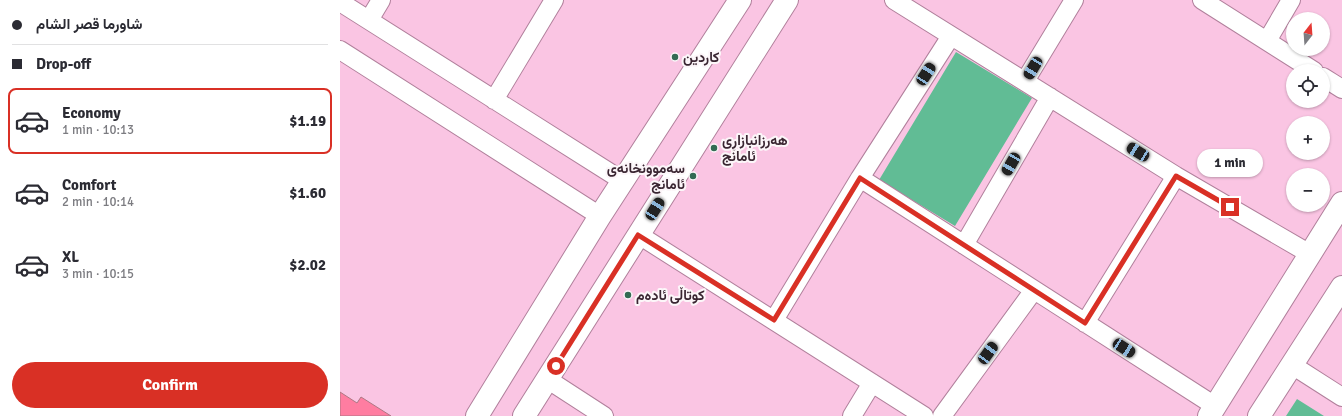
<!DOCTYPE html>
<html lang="en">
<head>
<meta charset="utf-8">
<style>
	body { margin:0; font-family:Signika,Vazirmatn,sans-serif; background:#f7f7f7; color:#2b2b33; height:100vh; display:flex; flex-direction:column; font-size:15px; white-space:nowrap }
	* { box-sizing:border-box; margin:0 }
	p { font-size:13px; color:#7c7c81 }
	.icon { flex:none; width:22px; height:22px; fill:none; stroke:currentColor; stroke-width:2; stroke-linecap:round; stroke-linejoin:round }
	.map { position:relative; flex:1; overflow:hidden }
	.side { display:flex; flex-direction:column; background:#fff; width:340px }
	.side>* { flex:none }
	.banner { display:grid; align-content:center; height:88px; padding:0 12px; background:#fff }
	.needle { width:26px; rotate:17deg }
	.fabs { position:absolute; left:946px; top:12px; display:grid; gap:8px }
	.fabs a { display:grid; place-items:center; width:44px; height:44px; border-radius:50%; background:#fff; box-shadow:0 1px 3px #0004; font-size:20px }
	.end { position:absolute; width:18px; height:18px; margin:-9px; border:5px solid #d93025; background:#fff; box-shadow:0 0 0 2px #fff }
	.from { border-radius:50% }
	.bubble { position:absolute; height:28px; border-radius:14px; background:#fff; box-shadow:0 1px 3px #0004; font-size:13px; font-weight:700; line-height:28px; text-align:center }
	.car { position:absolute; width:12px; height:24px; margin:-12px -6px; border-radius:5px; box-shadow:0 0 3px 1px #0007; background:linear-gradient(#222 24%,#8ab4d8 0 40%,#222 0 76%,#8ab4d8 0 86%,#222 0) }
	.banner b { display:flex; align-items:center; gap:14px; height:38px; font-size:15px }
	.banner b+b { border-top:1px solid #e1e1e2 }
	.banner i { width:10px; height:10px; background:#2b2b33 }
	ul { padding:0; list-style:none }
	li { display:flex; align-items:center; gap:12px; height:66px; margin:0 8px 6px; padding:0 4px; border:2px solid transparent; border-radius:8px }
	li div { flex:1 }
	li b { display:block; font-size:15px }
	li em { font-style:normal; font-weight:700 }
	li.selected { border-color:#d93025 }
	li>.icon { width:36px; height:36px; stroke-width:1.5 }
	.cta { display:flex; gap:8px; margin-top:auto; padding:8px 12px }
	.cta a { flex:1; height:46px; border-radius:24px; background:#d93025; color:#fff; font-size:16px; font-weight:700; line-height:46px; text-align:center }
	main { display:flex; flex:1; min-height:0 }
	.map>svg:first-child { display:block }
	.green { fill:#61bc95 }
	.building { fill:#ff7da1; stroke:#ae7784 }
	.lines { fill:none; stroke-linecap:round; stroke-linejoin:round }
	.minor-casing { stroke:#b1809c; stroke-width:20 }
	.tertiary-casing { stroke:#b1809c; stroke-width:24 }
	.minor { stroke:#fff; stroke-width:18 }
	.tertiary { stroke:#fff; stroke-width:22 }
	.route { stroke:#d93025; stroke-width:5 }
	.poi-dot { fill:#326b53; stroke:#fcf6f9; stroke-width:1.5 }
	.labels { text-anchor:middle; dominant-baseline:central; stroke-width:4; stroke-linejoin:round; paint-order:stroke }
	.poi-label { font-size:14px; font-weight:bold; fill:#3a2632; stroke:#fcf6f9; text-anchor:start }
</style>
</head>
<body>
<main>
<section class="side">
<div class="banner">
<b><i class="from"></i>شاورما قصر الشام</b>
<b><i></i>Drop-off</b>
</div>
<ul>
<li class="selected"><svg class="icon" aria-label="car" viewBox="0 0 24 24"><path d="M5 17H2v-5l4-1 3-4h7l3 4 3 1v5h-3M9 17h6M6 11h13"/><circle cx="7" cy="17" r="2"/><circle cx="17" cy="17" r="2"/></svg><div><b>Economy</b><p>1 min · 10:13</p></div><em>$1.19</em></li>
<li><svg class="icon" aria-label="car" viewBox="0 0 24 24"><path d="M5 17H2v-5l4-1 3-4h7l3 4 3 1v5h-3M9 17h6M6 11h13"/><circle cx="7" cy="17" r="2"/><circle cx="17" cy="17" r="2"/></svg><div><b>Comfort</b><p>2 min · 10:14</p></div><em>$1.60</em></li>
<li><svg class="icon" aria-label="car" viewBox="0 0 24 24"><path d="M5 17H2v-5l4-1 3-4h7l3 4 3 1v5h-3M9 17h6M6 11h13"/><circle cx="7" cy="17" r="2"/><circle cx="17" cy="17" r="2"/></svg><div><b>XL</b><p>3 min · 10:15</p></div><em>$2.02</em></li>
</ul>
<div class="cta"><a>Confirm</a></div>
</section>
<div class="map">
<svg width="1002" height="416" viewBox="0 0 1002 416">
	<rect width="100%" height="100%" fill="#fac5e3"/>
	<path class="green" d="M 616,52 L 692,98 L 615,226 L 539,180 Z
		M 957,399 L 984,416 L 946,416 Z"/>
	<path class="building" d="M 0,392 L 17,403 L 21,397 L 51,416 L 0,416 Z"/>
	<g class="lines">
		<g class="minor-casing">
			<path id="minor" d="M 554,0 L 836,176 L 970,254
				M 862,0 L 974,71
				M 0,2 L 283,181
				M 29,20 L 41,0
				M 927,41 L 951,0
				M 0,50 L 260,216
				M 983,77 L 1002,89
				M 685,81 L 734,0
				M 154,100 L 214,0
				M 520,178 L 875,406
				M 299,235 L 584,416
				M 624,245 L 710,97
				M 434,320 L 520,178 L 611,36
				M 745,323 L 836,176
				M 952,365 L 1002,397
				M 207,379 L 264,416
				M 512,416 L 532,383
				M 602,416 L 694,290"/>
		</g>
		<g class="tertiary-casing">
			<path id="tertiary" d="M 137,416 L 260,216 L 400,0
				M 184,416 L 447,0
				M 869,416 L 1002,203
				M 919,416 L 1002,287"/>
		</g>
		<use href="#minor" class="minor"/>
		<use href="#tertiary" class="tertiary"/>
	</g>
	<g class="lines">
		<path class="route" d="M 216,366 L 298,235 L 434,320 L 520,178 L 745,323 L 836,176 L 890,207"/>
	</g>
	<g class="poi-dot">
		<circle cx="335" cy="57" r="4"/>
		<circle cx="374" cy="148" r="4"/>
		<circle cx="353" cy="176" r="4"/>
		<circle cx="288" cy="295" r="4"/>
	</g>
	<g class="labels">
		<g class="poi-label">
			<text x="343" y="57">كاردين</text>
			<text x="382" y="140">هەرزانبازاڕی<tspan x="382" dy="16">ئامانج</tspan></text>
			<text x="345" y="168" text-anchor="end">سەموونخانەی<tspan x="345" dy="16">ئامانج</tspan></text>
			<text x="296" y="295">کوتاڵی ئادەم</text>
		</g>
	</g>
</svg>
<div class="fabs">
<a><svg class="needle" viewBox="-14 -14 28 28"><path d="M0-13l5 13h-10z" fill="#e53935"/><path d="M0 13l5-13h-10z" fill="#7c7c81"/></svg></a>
<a><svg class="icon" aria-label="locate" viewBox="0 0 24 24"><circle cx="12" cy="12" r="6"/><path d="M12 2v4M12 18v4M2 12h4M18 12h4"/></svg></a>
<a>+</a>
<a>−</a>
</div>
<i class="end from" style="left:216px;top:366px"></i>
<i class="end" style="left:890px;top:207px"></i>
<div class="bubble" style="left:857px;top:149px;width:66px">1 min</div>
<i class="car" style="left:693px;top:68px;rotate:211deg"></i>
<i class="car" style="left:586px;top:74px;rotate:33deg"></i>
<i class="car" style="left:798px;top:152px;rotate:302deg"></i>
<i class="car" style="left:671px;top:164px;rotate:210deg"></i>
<i class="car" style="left:315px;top:209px;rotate:32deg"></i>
<i class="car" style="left:784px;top:348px;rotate:123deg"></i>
<i class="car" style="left:648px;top:353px;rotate:36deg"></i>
</div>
</main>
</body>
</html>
